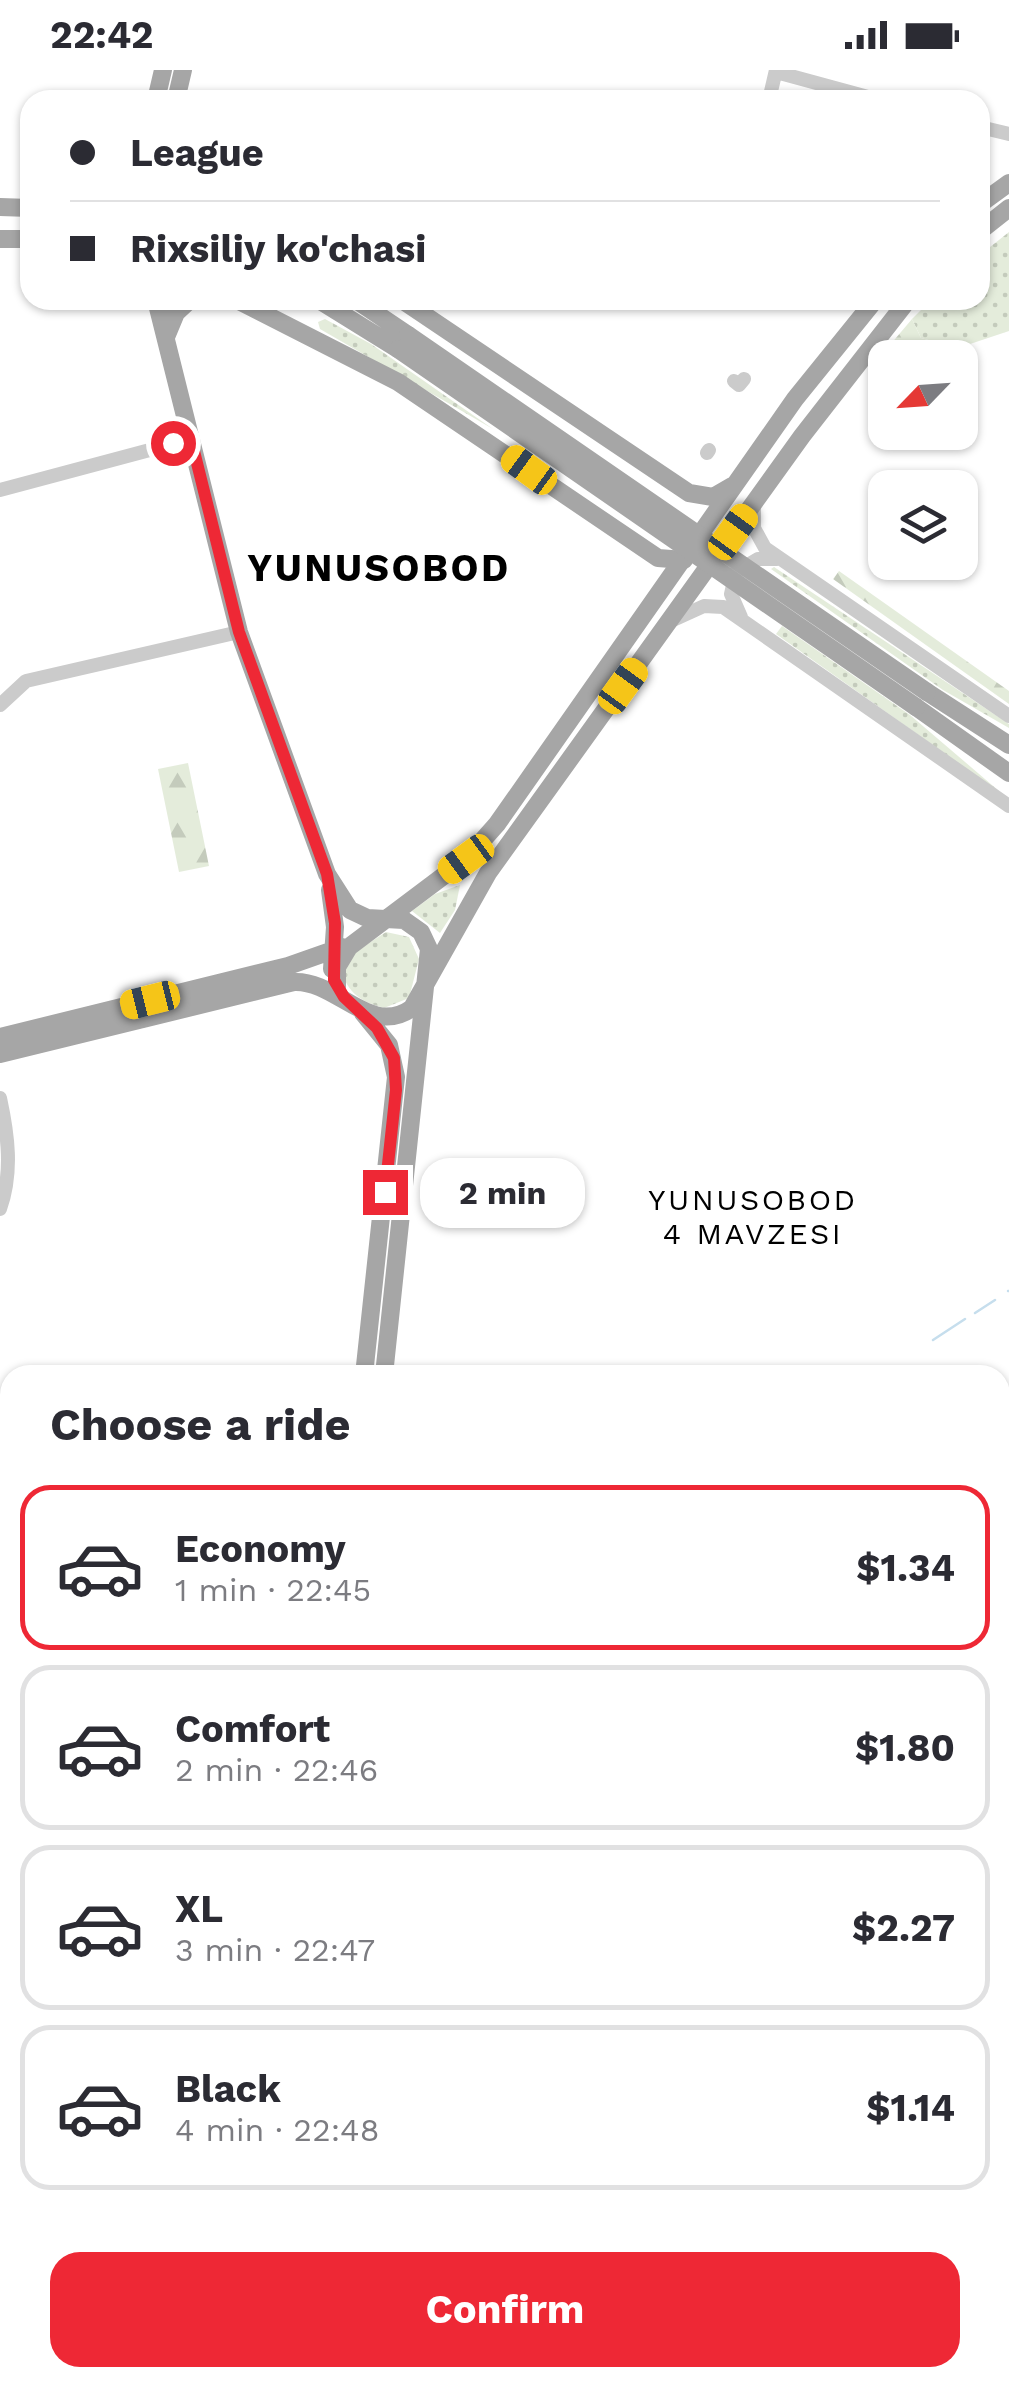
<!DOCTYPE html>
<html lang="en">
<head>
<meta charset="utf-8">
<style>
	body { margin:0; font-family:"Work Sans",sans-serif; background:#f2f2f3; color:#2b2b33; height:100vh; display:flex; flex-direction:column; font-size:38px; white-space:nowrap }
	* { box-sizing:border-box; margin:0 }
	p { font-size:32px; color:#7c7c81 }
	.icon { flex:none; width:55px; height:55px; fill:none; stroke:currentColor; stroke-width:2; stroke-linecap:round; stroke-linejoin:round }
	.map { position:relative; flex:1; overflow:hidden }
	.side { position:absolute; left:0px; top:1295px; width:1010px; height:1022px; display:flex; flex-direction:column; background:#fff; border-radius:30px 30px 0 0; box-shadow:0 2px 8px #0004 }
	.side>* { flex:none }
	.banner { position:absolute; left:20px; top:20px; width:970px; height:220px; border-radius:30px; box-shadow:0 2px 8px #0004; display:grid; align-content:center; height:220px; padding:0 50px; background:#fff }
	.needle { width:65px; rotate:245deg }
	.fabs { position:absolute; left:868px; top:270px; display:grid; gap:20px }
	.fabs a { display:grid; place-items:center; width:110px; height:110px; border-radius:20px; background:#fff; box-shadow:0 2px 8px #0004; font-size:50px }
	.end { position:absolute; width:45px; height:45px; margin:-22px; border:12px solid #ee2835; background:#fff; box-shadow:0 0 0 5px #fff }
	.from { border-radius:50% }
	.bubble { position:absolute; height:70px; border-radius:30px; background:#fff; box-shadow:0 2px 8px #0004; font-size:32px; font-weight:700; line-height:70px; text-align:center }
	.car { position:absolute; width:30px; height:60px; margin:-30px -15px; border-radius:12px; box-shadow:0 0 8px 2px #0007; background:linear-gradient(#f5c518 24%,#345 0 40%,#f5c518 0 76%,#345 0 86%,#f5c518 0) }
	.banner b { display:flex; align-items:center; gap:35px; height:95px; font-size:38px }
	.banner b+b { border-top:2px solid #e1e1e2 }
	.banner i { width:25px; height:25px; background:#2b2b33 }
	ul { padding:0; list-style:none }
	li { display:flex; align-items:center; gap:30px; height:165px; margin:0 20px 15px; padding:0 30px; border:5px solid #e1e1e2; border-radius:30px }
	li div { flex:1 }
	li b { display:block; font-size:38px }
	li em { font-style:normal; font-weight:700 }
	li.selected { border-color:#ee2835 }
	li>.icon { width:90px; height:90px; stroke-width:1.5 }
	h2 { padding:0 50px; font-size:45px; line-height:120px }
	.button { display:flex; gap:20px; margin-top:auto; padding:20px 50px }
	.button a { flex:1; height:115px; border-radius:30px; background:#ee2835; color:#fff; font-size:40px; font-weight:700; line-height:115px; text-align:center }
	.status { display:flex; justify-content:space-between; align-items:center; height:70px; padding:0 50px; background:#fff; direction:ltr }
	.status svg { height:28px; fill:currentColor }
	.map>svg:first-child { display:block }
	.grass { fill:url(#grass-dots) }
	.forest { fill:url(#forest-firs) }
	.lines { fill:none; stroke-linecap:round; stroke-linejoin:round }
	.stream { stroke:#c6deed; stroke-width:2.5 }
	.minor { stroke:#cbcbcb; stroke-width:14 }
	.major { stroke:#a6a6a6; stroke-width:18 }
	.major-bridge { stroke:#a6a6a6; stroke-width:18 }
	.route { stroke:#ee2835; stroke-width:12 }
	.labels { text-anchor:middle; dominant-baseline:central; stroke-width:10; stroke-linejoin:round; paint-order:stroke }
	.neighbourhood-label { font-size:30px; letter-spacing:2.5px; fill:#000; stroke:#fff }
	.district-label { font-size:38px; font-weight:bold; letter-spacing:2.5px; fill:#000; stroke:#fff }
</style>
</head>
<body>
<div class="status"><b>22:42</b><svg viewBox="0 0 49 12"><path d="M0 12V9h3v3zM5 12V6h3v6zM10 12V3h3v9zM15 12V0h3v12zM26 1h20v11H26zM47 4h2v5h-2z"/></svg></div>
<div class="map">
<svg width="1009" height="2317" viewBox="0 0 1009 2317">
	<defs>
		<pattern id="grass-dots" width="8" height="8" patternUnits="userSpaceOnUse" patternTransform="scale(2.5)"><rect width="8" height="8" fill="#e4ecdb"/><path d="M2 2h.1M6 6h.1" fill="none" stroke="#c4cbbc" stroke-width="1.8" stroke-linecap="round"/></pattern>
		<pattern id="forest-firs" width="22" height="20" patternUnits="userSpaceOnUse" patternTransform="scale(2.5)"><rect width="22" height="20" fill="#e4ecdb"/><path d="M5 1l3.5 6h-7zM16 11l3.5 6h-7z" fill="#c4cbbc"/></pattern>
	</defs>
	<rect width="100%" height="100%" fill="#fff"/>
	<path class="grass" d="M 1009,162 L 1009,261 L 958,278 L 921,268 L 912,249 L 931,230 L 980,230 L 980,185 Z
		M 325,249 L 371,274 L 493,359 L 320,259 L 318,252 Z
		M 774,497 L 1009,654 L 1009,658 L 943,620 L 771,499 Z
		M 782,556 L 910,645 L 1006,727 L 776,564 Z
		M 460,815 L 455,840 L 440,863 L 412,841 L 435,824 Z
		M 386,862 L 409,867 L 419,889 L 409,928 L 384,938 C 362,932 347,923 342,901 L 349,886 Z"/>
	<path class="forest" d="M 912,249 L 921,268 L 958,278 L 933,287 L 885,288 L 885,293 L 879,288 Z
		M 839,501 L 1009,621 L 1009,634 L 833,509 Z
		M 188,693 L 209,796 L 179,802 L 158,699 Z"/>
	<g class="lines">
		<path class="stream" d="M 1008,1221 L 1009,1221
			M 975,1243 L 995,1230
			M 933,1270 L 965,1249"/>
		<path class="minor" d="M 776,2 L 879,30
			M 769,30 L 776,0
			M 980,57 L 1009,64
			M 734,311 L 739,315 L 744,309
			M 707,383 L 709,380
			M 0,420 L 191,369
			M 754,433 L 754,458 L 765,478 L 1009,646
			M 741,547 L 731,524 L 736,502 L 758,489 L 777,489
			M 671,551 L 704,536 L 723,537 L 1009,736
			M 0,635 L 26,611 L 239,562
			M 0,1028 C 8,1065 13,1102 0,1139
			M 1000,1797 L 1009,1797
			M 0,1822 L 10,1815"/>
		<path class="major" d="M 156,30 L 163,0
			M 176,30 L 183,0
			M 980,134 L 1009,113
			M 0,137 L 30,138
			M 980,161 L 1009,138
			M 0,169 L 30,169
			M 156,230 L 239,562 L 327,804 L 350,840 L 367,848 L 404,850 L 421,862 L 429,879 L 384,1305
			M 237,230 L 398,312 L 658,488 L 684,490
			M 319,230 L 398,279
			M 356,230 L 408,265
			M 402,230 L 689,423 L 713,427 L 732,416
			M 166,267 L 176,243 L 190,230
			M 927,622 L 1009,675
			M 916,637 L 1009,703
			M 330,820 L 335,857 L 332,899
			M 337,917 L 337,897 L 349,877 L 466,789 L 497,754 L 795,329 L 875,230
			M 363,943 L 389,975 L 396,1007 L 364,1305
			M 0,967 L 288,896 L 342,877
			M 0,984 L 294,912 C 337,910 370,968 412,938 L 488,803 L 802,366 L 908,230
			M 0,2186 L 10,2191
			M 0,2203 L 10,2208
			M 297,2308 L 319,2317
			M 196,2317 L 201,2308
			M 218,2317 L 223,2308"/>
		<path class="major-bridge" d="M 408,265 L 927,622
			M 398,279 L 916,637"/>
	</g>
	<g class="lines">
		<path class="route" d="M 173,373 L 191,369 L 239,562 L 327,804 L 335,853 L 334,910 L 344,927 L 377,958 L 394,988 L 396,1020 L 385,1122"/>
	</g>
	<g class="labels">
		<g class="neighbourhood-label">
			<text x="753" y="1129">YUNUSOBOD<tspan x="753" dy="34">4 MAVZESI</tspan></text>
		</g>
		<g class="district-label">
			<text x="379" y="498">YUNUSOBOD</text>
		</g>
	</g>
</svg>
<div class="fabs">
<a><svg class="needle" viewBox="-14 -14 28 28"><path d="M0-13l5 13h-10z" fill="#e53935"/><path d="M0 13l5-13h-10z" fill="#7c7c81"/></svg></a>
<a><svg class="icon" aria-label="layers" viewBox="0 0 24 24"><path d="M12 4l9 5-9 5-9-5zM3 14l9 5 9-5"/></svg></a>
</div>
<i class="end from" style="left:173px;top:373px"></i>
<i class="end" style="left:385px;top:1122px"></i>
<div class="bubble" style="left:420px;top:1088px;width:165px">2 min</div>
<i class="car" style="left:529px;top:400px;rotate:306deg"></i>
<i class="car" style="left:733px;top:462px;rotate:36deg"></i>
<i class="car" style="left:623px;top:616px;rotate:36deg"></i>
<i class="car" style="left:466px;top:789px;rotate:234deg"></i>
<i class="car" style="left:150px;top:930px;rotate:256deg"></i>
<div class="banner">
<b><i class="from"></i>League</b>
<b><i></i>Rixsiliy ko'chasi</b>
</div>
<section class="side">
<h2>Choose a ride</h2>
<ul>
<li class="selected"><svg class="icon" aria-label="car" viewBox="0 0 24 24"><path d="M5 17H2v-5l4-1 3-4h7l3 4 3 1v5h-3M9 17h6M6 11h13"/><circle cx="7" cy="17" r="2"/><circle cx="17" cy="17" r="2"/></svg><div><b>Economy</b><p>1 min · 22:45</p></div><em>$1.34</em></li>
<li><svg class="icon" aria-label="car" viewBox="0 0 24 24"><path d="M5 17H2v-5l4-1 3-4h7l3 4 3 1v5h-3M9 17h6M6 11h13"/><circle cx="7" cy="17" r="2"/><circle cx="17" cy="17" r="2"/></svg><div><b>Comfort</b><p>2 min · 22:46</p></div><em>$1.80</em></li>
<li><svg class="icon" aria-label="car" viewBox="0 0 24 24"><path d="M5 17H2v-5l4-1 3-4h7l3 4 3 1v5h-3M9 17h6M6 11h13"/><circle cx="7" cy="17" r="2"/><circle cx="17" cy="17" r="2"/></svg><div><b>XL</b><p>3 min · 22:47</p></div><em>$2.27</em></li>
<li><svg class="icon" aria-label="car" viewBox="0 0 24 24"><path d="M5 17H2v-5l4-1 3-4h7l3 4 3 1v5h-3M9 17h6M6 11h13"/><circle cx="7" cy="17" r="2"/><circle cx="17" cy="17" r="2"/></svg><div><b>Black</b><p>4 min · 22:48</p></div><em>$1.14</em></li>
</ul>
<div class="button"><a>Confirm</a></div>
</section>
</div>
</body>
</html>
